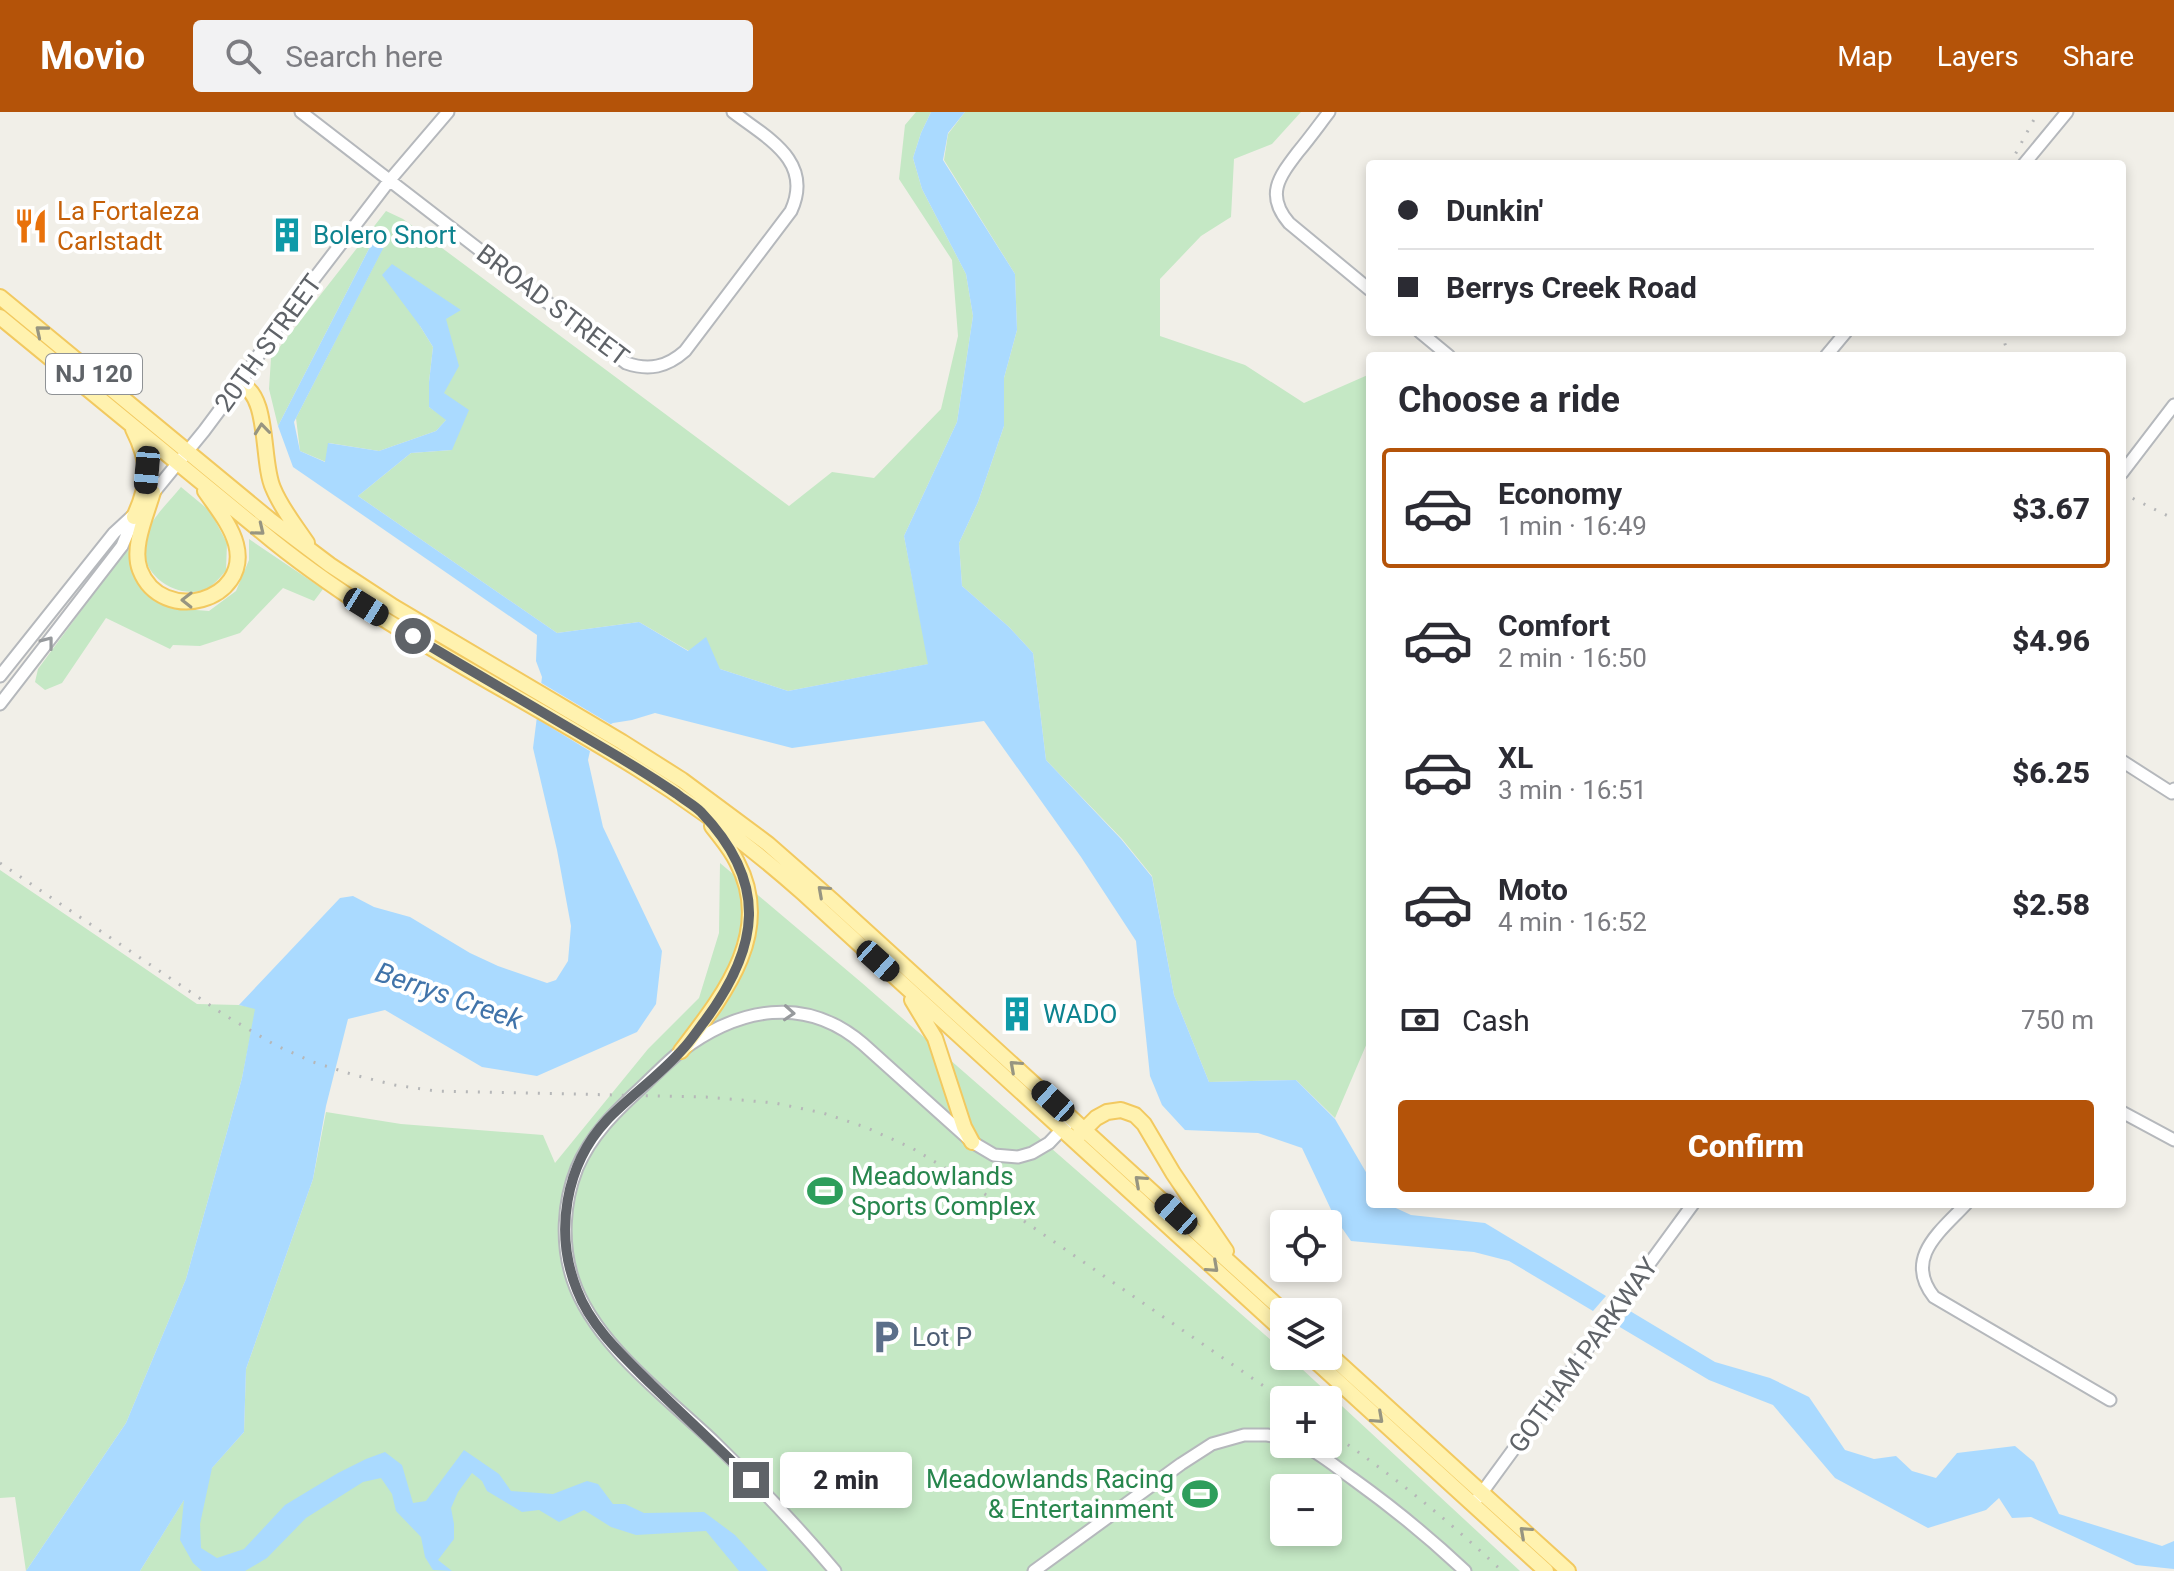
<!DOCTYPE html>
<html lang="en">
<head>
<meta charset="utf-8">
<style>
	body { margin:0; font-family:Roboto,sans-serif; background:#f2f2f3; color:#2b2b33; height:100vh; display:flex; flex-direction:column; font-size:30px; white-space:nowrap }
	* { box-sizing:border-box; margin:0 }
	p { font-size:26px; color:#7c7c81 }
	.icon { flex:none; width:44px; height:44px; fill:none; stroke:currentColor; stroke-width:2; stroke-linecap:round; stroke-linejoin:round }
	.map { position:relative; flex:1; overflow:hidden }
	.details { position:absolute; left:1366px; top:240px; width:760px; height:856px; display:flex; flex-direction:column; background:#fff; border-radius:8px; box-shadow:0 4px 12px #0003 }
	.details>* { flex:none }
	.banner { position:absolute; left:1366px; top:48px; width:760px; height:176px; border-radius:8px; box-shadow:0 4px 12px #0003; display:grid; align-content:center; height:176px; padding:0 32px; background:#fff }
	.buttons { position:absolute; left:1270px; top:1098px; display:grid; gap:16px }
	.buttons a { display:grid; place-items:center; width:72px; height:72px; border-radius:8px; background:#fff; box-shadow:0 4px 12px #0003; font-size:40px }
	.end { position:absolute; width:36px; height:36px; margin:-18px; border:10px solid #5f6368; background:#fff; box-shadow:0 0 0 4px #fff }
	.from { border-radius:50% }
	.bubble { position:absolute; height:56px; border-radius:8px; background:#fff; box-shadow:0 4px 12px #0003; font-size:26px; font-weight:800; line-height:56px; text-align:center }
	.car { position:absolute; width:24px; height:48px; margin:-24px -12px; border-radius:10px; box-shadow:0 0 6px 2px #0007; background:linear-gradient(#222 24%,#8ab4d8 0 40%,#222 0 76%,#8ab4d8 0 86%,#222 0) }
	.banner b { display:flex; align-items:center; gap:28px; height:76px; font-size:30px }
	.banner b+b { border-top:2px solid #e1e1e2 }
	.banner i { width:20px; height:20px; background:#2b2b33 }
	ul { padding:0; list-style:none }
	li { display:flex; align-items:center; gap:24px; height:120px; margin:0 16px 12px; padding:0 16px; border:4px solid transparent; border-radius:8px }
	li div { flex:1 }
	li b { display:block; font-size:30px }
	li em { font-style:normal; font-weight:800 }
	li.on { border-color:#b45309 }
	li>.icon { width:72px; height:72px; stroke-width:1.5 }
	h2 { padding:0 32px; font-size:36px; line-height:96px }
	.pay { display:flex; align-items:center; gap:20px; height:88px; padding:0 32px; font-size:30px }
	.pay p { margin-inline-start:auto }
	.action { display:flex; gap:16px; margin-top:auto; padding:16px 32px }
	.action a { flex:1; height:92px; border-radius:8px; background:#b45309; color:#fff; font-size:32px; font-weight:800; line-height:92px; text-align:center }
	header { display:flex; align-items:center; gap:48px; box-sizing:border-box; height:112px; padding:0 40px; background:#b45309; color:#fff }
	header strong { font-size:38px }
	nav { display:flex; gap:44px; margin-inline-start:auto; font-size:28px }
	.search { width:560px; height:72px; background:#f2f2f3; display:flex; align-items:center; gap:20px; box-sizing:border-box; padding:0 28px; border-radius:8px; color:#7c7c81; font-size:30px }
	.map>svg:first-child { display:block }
	.green { fill:#c5e8c5; fill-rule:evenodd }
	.water { fill:#aadaff }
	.pier { fill:#f1efe8 }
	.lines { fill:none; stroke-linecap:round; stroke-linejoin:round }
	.minor-casing { stroke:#b5b8bc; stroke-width:15 }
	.major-casing { stroke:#f2c960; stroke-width:18 }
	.minor { stroke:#fff; stroke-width:11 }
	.major { stroke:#fff2af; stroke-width:14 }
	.rail { stroke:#b6b7b8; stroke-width:3; stroke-dasharray:2 10; stroke-linecap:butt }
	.oneway { stroke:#979581 }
	.oneway2 { stroke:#979a9d }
	.route { stroke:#5f6368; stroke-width:10 }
	.labels { text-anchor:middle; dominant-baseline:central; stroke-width:8; stroke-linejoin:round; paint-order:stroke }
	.shield { fill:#fff; stroke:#8f9295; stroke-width:2 }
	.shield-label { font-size:24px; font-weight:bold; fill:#5f6368 }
	.food-label { font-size:26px; fill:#c56008; stroke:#fff; text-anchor:start }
	.culture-label { font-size:26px; fill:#0d838f; stroke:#fff; text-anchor:start }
	.street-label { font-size:26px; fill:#5f6368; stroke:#fff }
	.leisure-label { font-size:26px; fill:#27864d; stroke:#fff; text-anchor:start }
	.service-label { font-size:26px; fill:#4e5e75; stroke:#fff; text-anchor:start }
	.water-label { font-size:28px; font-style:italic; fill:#4174aa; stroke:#fff }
</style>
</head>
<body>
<header>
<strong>Movio</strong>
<div class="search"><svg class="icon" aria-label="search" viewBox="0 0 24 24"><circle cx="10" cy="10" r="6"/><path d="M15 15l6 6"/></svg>Search here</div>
<nav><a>Map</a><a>Layers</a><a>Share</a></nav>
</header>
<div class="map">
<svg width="2174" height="1459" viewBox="0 0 2174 1459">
	<rect width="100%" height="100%" fill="#f1efe8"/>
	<path class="green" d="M 916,0 L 931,0 L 921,21 L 913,46 L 922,77 L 966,162 L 973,204 L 957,310 L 904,424 L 929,552 L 788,579 L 720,557 L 639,510 L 557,521 L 358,384 L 411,341 L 452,338 L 444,281 L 445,207 L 461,197 L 420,214 L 433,235 L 429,270 L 429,295 L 447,307 L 436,319 L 379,339 L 329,331 L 326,350 L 300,339 L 296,306 L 390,122 L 374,127 L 278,314 L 269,277 L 271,246 L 386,99 L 403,107 L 789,394 L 832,360 L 874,366 L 941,297 L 958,224 L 952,148 L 899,67 L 905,13 Z
		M 965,0 L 1301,0 L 1272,32 L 1234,47 L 1231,105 L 1201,124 L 1160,167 L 1160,224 L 1245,253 L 1304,291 L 1370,262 L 1370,924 L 1335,1006 L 1296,968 L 1209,970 L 1174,883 L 1152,764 L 1122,727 L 1046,648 L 1033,541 L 1009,515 L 962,474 L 959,431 L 978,390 L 1004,314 L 1004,266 L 1017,218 L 1015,162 L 944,48 L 948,22 Z
		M 181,375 L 210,399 L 227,431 L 226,459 C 221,464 214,473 208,476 C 177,491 135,460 145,426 C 150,407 169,390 181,375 Z
		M 249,427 L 323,477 L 314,489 L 283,476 L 240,521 L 200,534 L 173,533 L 170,537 L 106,506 L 62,571 L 45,578 L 35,570 L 38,557 L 128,435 L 136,467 L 170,496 L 209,499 L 236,479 L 249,448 Z
		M 720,751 L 862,871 L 1280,1236 L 1284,1240 L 1284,1244 L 1288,1244 L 1520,1459 L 140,1459 L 185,1386 L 244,1320 L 246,1257 L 313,1067 L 326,1000 L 401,1012 L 543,1023 L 555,1051 L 648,937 L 699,886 L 719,821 ZM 1284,1288 L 1328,1288 L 1328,1332 L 1284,1332 ZM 1284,1376 L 1328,1376 L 1328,1420 L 1284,1420 Z
		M 0,758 L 197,892 L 239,893 L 256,896 L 242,966 L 186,1167 L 126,1311 L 26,1459 L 15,1385 L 0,1386 Z"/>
	<path class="water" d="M 931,0 L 965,0 L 948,21 L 943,48 L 1015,162 L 1017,218 L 1004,266 L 1004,314 L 978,390 L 959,431 L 962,474 L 1009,515 L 1033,541 L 1046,648 L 1121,727 L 1152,765 L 1174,883 L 1209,970 L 1296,968 L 1335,1007 L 1370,1067 L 1370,1092 L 1387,1092 L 1411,1103 L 1485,1111 L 1606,1184 L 1593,1199 L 1509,1149 L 1474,1140 L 1351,1129 L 1335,1106 L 1302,1036 L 1258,1021 L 1185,1018 L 1162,993 L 1150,964 L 1136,829 L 1081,745 L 984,609 L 792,636 L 655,601 L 632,608 L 613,611 L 594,621 L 588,648 L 603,715 L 662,839 L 656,892 L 637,920 L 537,964 L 482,955 L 385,898 L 348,907 L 326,994 L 313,1067 L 246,1257 L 244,1320 L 212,1356 L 200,1412 L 201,1436 L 217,1446 L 244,1437 L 285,1393 L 338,1361 L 366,1347 L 385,1340 L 402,1353 L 413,1391 L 426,1389 L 464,1338 L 499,1362 L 511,1379 L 553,1382 L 587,1369 L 598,1372 L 613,1392 L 625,1392 L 644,1401 L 704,1400 L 735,1423 L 768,1459 L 739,1459 L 706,1419 L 636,1423 L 611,1415 L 584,1398 L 559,1410 L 539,1398 L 522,1400 L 487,1379 L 482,1369 L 472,1361 L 458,1380 L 451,1396 L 454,1412 L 454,1427 L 438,1448 L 452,1459 L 433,1458 L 425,1445 L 421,1425 L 396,1399 L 392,1382 L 381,1366 L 363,1370 L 306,1406 L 267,1446 L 245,1459 L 202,1459 L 193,1451 L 180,1428 L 184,1388 L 140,1459 L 26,1459 L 126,1311 L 186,1167 L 242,966 L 255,897 L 239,893 L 340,786 L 353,784 L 374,795 L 410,805 L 470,841 L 498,854 L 547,871 L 556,868 L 568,849 L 571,814 L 557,738 L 533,636 L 542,565 L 536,549 L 537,523 L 293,355 L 278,314 L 374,127 L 391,121 L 294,310 L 300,339 L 325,350 L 328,331 L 379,339 L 436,319 L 446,308 L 429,295 L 429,270 L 433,235 L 420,214 L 382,163 L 392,152 L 461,198 L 446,207 L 459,254 L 444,281 L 469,298 L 452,338 L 411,341 L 358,384 L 557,521 L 639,510 L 688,539 L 706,525 L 720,557 L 788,579 L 928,552 L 904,424 L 957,310 L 973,204 L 966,162 L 922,77 L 913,46 L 921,21 Z
		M 1630,1199 L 1715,1250 L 1770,1266 L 1809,1285 L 1845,1338 L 1874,1347 L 1896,1344 L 1912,1359 L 1936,1366 L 1957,1341 L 2015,1334 L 2034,1350 L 2059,1402 L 2162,1434 L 2174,1429 L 2174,1457 L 2136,1453 L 2031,1405 L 2012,1406 L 1999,1386 L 1986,1398 L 1928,1416 L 1835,1366 L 1773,1293 L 1709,1268 L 1618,1214 Z"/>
	<path class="pier" d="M 538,569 L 612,613 L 610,617 L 597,624 L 593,641 L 534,605 Z"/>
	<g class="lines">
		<g class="minor-casing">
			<path id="minor" d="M 301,0 L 626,251 C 649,259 667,255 685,239 L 791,99 C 814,49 767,26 733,0
				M 1329,0 C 1319,13 1309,27 1298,40 C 1279,65 1265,83 1289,111 L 1370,178
				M 2024,52 L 2067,0
				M 1420,220 L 1449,244
				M 1826,244 L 1846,220
				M 2122,361 L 2174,293
				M 150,385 L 204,319 L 239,272 L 281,210 L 389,69 L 448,0
				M 0,564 L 114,421 L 139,398
				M 0,592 L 122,434 L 133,408
				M 2122,649 L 2172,681 L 2174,677
				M 2122,1000 L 2174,1028
				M 1966,1092 C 1941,1119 1903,1146 1934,1185 L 2110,1288
				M 1301,1332 C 1320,1341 1336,1355 1353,1367 C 1392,1395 1430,1426 1465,1459
				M 1478,1386 L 1693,1092
				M 835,1459 C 798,1415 757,1372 715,1331 C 668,1286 594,1232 573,1168 C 561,1132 563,1091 577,1056 C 591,1023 615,1000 641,976 C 654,964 667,950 681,939 C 738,896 805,882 863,932 L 972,1030 L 994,1043 L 1018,1045 L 1032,1041 L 1049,1031 L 1067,1012
				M 1034,1459 L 1181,1352 L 1212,1332 L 1244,1323 L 1267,1323 L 1284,1326"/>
		</g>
		<g class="major-casing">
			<path id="major" d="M 0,185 L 269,407 L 330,453 L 394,495 L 622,630 L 682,668 L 768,732 L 833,789 L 1284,1200
				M 0,205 L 273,429 C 385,519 517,581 638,657 C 696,693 751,735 802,780 L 1284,1220
				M 239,272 C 270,280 261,350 273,376 C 281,396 295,413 307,431
				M 133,317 C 150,351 150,370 134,405
				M 153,380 C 147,402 131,435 140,458 C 162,514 251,489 236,432 C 231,413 216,395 205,379
				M 912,888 L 935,926 L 964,1015 L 972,1030
				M 681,939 C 722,885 775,821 737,750 C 731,737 721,726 712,714
				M 1078,1024 L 1096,1006 L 1107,1000 L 1121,998 L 1135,1003 L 1144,1012 L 1173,1061 L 1226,1139
				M 1328,1241 L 1568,1459
				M 1310,1244 L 1546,1459"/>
		</g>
		<use href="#minor" class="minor"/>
		<use href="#major" class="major"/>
		<path class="rail" d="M 2010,52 L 2038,0
			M 2001,220 L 2009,244
			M 2122,381 L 2174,407
			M 0,751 L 223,902 L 275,933 L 313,950 L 354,963 L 395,973 L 436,979 L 706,985 L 775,991 L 823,1001 L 865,1015 L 912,1036 L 960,1065 L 1284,1288
			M 1328,1319 C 1390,1361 1447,1407 1502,1459"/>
	</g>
	<defs><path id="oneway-chevron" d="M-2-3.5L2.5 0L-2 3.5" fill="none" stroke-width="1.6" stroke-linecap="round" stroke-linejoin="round" transform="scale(2)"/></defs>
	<g class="oneway">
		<use href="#oneway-chevron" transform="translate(41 219) rotate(-140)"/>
		<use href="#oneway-chevron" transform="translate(262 317) rotate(-96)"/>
		<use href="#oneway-chevron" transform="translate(259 418) rotate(39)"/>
		<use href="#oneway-chevron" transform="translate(187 488) rotate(-179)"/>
		<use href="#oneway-chevron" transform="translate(823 779) rotate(-138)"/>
		<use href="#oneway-chevron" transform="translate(1015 954) rotate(-138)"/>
		<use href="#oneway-chevron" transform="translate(1140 1069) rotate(-138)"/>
		<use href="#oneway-chevron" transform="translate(1213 1155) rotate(42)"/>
		<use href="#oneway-chevron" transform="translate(1378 1306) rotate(42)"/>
		<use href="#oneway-chevron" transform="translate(1525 1420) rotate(-138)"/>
	</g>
	<g class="oneway2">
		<use href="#oneway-chevron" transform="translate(48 530) rotate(-52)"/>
		<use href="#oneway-chevron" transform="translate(789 901) rotate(4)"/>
	</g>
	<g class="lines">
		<path class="route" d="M 413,524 C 475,561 537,597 600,634 C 626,649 652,665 677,682 C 684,688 694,693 701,700 C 769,771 760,835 704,910 C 697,919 690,930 682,938 C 659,964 630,984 607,1008 C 565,1053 554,1121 577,1178 C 591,1215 623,1244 651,1272 C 684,1304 718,1335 751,1368"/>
	</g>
	<defs>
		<g id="restaurant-bare" transform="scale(2.76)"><path d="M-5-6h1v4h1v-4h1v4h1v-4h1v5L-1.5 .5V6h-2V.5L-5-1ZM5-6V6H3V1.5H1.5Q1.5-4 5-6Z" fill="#e8710a" stroke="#fff" stroke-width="2.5" paint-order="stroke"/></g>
		<g id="building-bare" transform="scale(2.76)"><path d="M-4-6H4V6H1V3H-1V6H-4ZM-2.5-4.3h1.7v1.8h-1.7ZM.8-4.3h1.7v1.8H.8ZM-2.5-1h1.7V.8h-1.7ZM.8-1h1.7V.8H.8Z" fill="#0f9aa8" stroke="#fff" stroke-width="2.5" paint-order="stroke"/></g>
		<g id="stadium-bare" transform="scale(2.76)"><path d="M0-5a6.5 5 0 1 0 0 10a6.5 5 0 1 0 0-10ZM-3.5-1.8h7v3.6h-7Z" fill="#2e9e5b" stroke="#fff" stroke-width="2.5" paint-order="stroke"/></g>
		<g id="parking-bare" transform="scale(2.76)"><path d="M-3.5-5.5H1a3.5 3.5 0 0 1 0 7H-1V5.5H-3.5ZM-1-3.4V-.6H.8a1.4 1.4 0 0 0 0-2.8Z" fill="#5c6f8a" stroke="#fff" stroke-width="2.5" paint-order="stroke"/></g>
	</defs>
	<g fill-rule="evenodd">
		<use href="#restaurant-bare" x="31" y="114"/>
		<use href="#building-bare" x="287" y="123"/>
		<use href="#building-bare" x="1017" y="902"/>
		<use href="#stadium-bare" x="825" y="1079"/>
		<use href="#parking-bare" x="886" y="1225"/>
		<use href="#stadium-bare" x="1200" y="1382"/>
	</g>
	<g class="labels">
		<rect class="shield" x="46" y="242" width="96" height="40" rx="6"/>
		<g class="shield-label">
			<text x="94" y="262">NJ 120</text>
		</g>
		<g class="food-label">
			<text x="57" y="99">La Fortaleza<tspan x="57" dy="30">Carlstadt</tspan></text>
		</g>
		<g class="culture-label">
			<text x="313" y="123">Bolero Snort</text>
			<text x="1043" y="902">WADO</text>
		</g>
		<g class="street-label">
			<text transform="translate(553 193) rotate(37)">BROAD STREET</text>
			<text transform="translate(268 231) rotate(-54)">20TH STREET</text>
			<text transform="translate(1583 1243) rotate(-54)">GOTHAM PARKWAY</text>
		</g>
		<g class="leisure-label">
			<text x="851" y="1064">Meadowlands<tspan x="851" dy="30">Sports Complex</tspan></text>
			<text x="1174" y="1367" text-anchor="end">Meadowlands Racing<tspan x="1174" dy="30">&amp; Entertainment</tspan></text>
		</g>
		<g class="service-label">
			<text x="912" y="1225">Lot P</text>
		</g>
		<g class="water-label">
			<text transform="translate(449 884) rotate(19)">Berrys Creek</text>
		</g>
	</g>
</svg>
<div class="buttons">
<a><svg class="icon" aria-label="locate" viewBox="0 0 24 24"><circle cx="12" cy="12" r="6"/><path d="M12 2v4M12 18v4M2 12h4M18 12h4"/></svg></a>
<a><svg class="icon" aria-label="layers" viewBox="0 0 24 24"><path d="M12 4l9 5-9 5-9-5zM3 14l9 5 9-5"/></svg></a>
<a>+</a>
<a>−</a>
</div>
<i class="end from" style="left:413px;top:524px"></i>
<i class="end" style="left:751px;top:1368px"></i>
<div class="bubble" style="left:780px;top:1340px;width:132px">2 min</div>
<i class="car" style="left:147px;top:358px;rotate:185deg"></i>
<i class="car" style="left:366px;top:495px;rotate:122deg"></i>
<i class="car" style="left:878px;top:849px;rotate:132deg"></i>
<i class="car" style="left:1053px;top:989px;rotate:312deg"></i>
<i class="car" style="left:1176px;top:1102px;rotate:312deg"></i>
<div class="banner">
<b><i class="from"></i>Dunkin'</b>
<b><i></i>Berrys Creek Road</b>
</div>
<section class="details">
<h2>Choose a ride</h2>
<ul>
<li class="on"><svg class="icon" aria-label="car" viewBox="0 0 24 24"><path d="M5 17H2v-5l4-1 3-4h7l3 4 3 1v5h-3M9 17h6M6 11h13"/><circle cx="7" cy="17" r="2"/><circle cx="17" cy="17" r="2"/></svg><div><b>Economy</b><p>1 min · 16:49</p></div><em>$3.67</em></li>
<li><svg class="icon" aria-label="car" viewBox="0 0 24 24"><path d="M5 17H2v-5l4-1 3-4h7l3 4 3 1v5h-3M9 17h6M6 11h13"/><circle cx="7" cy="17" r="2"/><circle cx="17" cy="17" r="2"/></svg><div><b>Comfort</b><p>2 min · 16:50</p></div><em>$4.96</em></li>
<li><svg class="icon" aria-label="car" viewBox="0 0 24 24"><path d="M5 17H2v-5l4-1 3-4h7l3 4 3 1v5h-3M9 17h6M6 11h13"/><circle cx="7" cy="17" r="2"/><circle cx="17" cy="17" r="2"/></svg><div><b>XL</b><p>3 min · 16:51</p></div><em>$6.25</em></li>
<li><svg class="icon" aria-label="car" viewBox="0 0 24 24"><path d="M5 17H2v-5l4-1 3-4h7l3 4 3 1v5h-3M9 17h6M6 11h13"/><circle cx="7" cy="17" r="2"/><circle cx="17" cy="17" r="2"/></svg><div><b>Moto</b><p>4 min · 16:52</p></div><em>$2.58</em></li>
</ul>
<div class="pay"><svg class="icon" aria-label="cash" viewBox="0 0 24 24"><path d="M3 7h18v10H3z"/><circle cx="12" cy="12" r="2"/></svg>Cash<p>750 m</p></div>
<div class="action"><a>Confirm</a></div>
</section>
</div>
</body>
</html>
